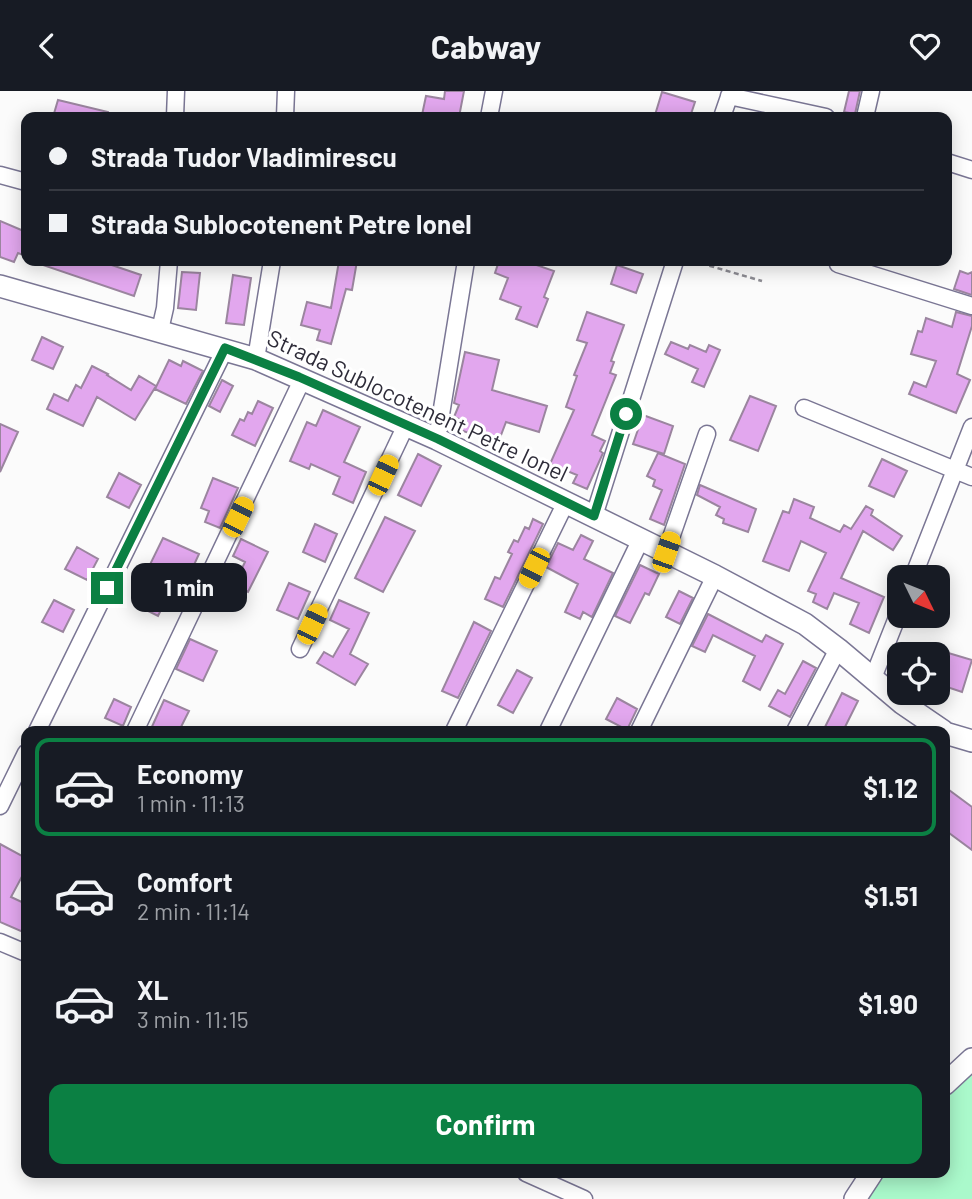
<!DOCTYPE html>
<html lang="en">
<head>
<meta charset="utf-8">
<style>
	body { margin:0; font-family:Barlow,sans-serif; background:#20242c; color:#f1f3f6; height:100vh; display:flex; flex-direction:column; font-size:26px; white-space:nowrap }
	* { box-sizing:border-box; margin:0 }
	p { font-size:23px; color:#9ea1a6 }
	.icon { flex:none; width:38px; height:38px; fill:none; stroke:currentColor; stroke-width:2; stroke-linecap:round; stroke-linejoin:round }
	.map { position:relative; flex:1; overflow:hidden }
	.sheet { position:absolute; left:21px; top:635px; width:929px; height:452px; display:flex; flex-direction:column; background:#171b24; border-radius:14px; box-shadow:0 4px 18px #0003 }
	.sheet>* { flex:none }
	.banner { position:absolute; left:21px; top:21px; width:931px; height:154px; border-radius:14px; box-shadow:0 4px 18px #0003; display:grid; align-content:center; height:154px; padding:0 28px; background:#171b24 }
	.needle { width:46px; rotate:133deg }
	.controls { position:absolute; left:887px; top:474px; display:grid; gap:14px }
	.controls a { display:grid; place-items:center; width:63px; height:63px; border-radius:14px; background:#171b24; box-shadow:0 4px 18px #0003; font-size:35px }
	.end { position:absolute; width:32px; height:32px; margin:-16px; border:9px solid #0b8043; background:#fff; box-shadow:0 0 0 4px #fff }
	.from { border-radius:50% }
	.bubble { position:absolute; height:49px; border-radius:14px; background:#171b24; box-shadow:0 4px 18px #0003; font-size:23px; font-weight:700; line-height:49px; text-align:center }
	.car { position:absolute; width:21px; height:42px; margin:-21px -10px; border-radius:9px; box-shadow:0 0 5px 2px #0007; background:linear-gradient(#f5c518 24%,#345 0 40%,#f5c518 0 76%,#345 0 86%,#f5c518 0) }
	.banner b { display:flex; align-items:center; gap:24px; height:66px; font-size:26px }
	.banner b+b { border-top:2px solid #363941 }
	.banner i { width:18px; height:18px; background:#f1f3f6 }
	ul { padding:12px 0 0; list-style:none }
	li { display:flex; align-items:center; gap:21px; height:98px; margin:0 14px 10px; padding:0 14px; border:4px solid transparent; border-radius:14px }
	li div { flex:1 }
	li b { display:block; font-size:26px }
	li em { font-style:normal; font-weight:700 }
	li.current { border-color:#0b8043 }
	li>.icon { width:63px; height:63px; stroke-width:1.5 }
	.primary-button { display:flex; gap:14px; margin-top:auto; padding:14px 28px }
	.primary-button a { flex:1; height:80px; border-radius:14px; background:#0b8043; color:#fff; font-size:28px; font-weight:700; line-height:80px; text-align:center }
	header { display:flex; justify-content:space-between; align-items:center; height:91px; padding:0 28px; background:#171b24; font-size:32px; font-weight:700 }
	.map>svg:first-child { display:block }
	.green { fill:#aaf9cb }
	.building { fill:#e2a7ee; stroke:#9b859f; stroke-width:2 }
	.lines { fill:none; stroke-linecap:round; stroke-linejoin:round }
	.street-casing { stroke:#7a7694; stroke-width:19 }
	.secondary-casing { stroke:#7a7694; stroke-width:24 }
	.path { stroke:#8d8c93; stroke-width:2.5; stroke-dasharray:5 3.5; stroke-linecap:butt }
	.street { stroke:#fff; stroke-width:16 }
	.secondary { stroke:#fff; stroke-width:21 }
	.route { stroke:#0b8043; stroke-width:9 }
	.labels { text-anchor:middle; dominant-baseline:central; stroke-width:6; stroke-linejoin:round; paint-order:stroke }
	.street-label { font-size:23px; fill:#2e2c39; stroke:#fff }
</style>
</head>
<body>
<header><svg class="icon" aria-label="back" viewBox="0 0 24 24"><path d="M15 5l-7 7 7 7"/></svg>Cabway<svg class="icon" aria-label="heart" viewBox="0 0 24 24"><path d="M12 20l-8-8c-3-5 5-10 8-4 3-6 11-1 8 4z"/></svg></header>
<div class="map">
<svg width="972" height="1108" viewBox="0 0 972 1108">
	<rect width="100%" height="100%" fill="#fbfbfb"/>
	<path class="green" d="M 972,977 L 972,1108 L 864,1108 L 882,1082 L 945,1082 L 945,1003 Z"/>
	<path class="building" d="M 445,0 L 464,0 L 459,26 L 422,24 L 426,5 L 444,8 Z
		M 849,0 L 860,0 L 855,23 L 844,21 Z
		M 662,1 L 695,11 L 690,26 L 663,26 L 655,24 Z
		M 58,9 L 108,21 L 108,26 L 53,26 Z
		M 0,130 L 26,141 L 26,165 L 18,162 L 14,171 L 0,166 Z
		M 38,170 L 100,170 L 141,184 L 134,205 L 37,172 Z
		M 339,170 L 357,170 L 352,199 L 346,198 L 331,253 L 317,249 L 320,239 L 301,234 L 307,211 L 331,217 Z
		M 499,170 L 525,170 L 554,180 L 544,206 L 548,208 L 537,236 L 516,228 L 521,216 L 500,208 L 508,187 L 495,182 Z
		M 617,174 L 643,183 L 636,202 L 611,193 Z
		M 960,180 L 968,183 L 972,181 L 972,204 L 954,198 Z
		M 182,181 L 200,182 L 196,219 L 178,217 Z
		M 233,184 L 251,187 L 244,234 L 226,232 Z
		M 587,221 L 624,234 L 611,270 L 614,271 L 610,282 L 616,284 L 592,344 L 605,350 L 600,360 L 603,362 L 587,398 L 573,392 L 577,384 L 550,373 L 574,319 L 566,316 L 577,285 L 574,284 L 587,252 L 577,249 Z
		M 956,221 L 972,225 L 972,235 L 957,283 L 970,289 L 956,322 L 909,303 L 914,291 L 926,296 L 936,270 L 911,263 L 918,240 L 922,241 L 926,227 L 952,236 Z
		M 42,246 L 63,256 L 53,278 L 32,269 Z
		M 671,251 L 688,258 L 690,254 L 706,261 L 709,254 L 720,259 L 704,296 L 692,291 L 698,278 L 665,263 Z
		M 465,261 L 499,269 L 492,299 L 547,315 L 539,341 L 506,331 L 498,352 L 460,339 L 464,330 L 454,326 L 459,314 L 454,312 Z
		M 169,269 L 181,275 L 183,270 L 203,280 L 186,313 L 155,298 Z
		M 92,275 L 108,283 L 107,284 L 131,299 L 139,285 L 156,295 L 135,329 L 97,306 L 83,335 L 47,318 L 54,303 L 68,310 L 76,294 L 81,297 Z
		M 222,289 L 233,295 L 220,321 L 209,315 Z
		M 750,305 L 776,315 L 758,360 L 730,349 Z
		M 258,310 L 273,317 L 255,355 L 232,344 L 240,328 L 244,330 L 248,321 L 252,323 Z
		M 323,319 L 360,336 L 344,371 L 366,381 L 353,412 L 333,403 L 340,386 L 311,373 L 309,378 L 290,370 L 307,331 L 316,335 Z
		M 643,324 L 673,335 L 664,363 L 633,353 Z
		M 0,333 L 18,341 L 0,381 Z
		M 658,362 L 685,373 L 664,434 L 650,428 L 662,399 L 653,395 L 655,389 L 647,385 Z
		M 418,363 L 441,375 L 421,415 L 398,404 Z
		M 882,368 L 907,380 L 894,406 L 869,395 Z
		M 119,382 L 141,394 L 129,417 L 107,406 Z
		M 213,387 L 238,397 L 220,437 L 205,431 L 209,420 L 201,417 Z
		M 700,394 L 756,418 L 748,441 L 723,432 L 724,428 L 716,424 L 720,416 L 697,404 Z
		M 794,408 L 814,416 L 810,427 L 840,441 L 844,434 L 851,438 L 866,415 L 873,419 L 871,424 L 902,445 L 893,459 L 863,440 L 841,487 L 884,506 L 869,542 L 850,533 L 859,512 L 834,502 L 827,518 L 813,511 L 816,503 L 808,500 L 826,462 L 801,450 L 789,480 L 763,470 L 783,420 L 789,422 Z
		M 385,426 L 415,440 L 383,501 L 355,487 Z
		M 533,428 L 543,433 L 503,516 L 485,508 L 495,486 L 500,488 L 512,463 L 508,461 L 514,449 L 518,451 L 525,436 L 529,438 Z
		M 315,433 L 337,443 L 325,471 L 303,461 Z
		M 581,444 L 593,450 L 584,468 L 613,482 L 592,526 L 583,521 L 580,528 L 565,521 L 578,493 L 546,476 L 558,452 L 573,459 Z
		M 163,447 L 199,463 L 188,487 L 179,483 L 158,525 L 136,514 L 142,503 L 137,500 Z
		M 241,448 L 268,461 L 248,501 L 234,494 L 245,471 L 233,465 Z
		M 77,456 L 98,468 L 87,489 L 65,478 Z
		M 640,474 L 659,483 L 649,504 L 645,502 L 630,532 L 615,525 Z
		M 289,492 L 310,501 L 298,528 L 277,519 Z
		M 679,500 L 693,507 L 680,533 L 666,526 Z
		M 54,509 L 74,519 L 63,541 L 42,531 Z
		M 339,509 L 369,522 L 350,563 L 368,573 L 355,594 L 317,572 L 324,561 L 333,566 L 349,538 L 330,529 Z
		M 708,523 L 762,551 L 766,544 L 783,553 L 760,599 L 743,590 L 755,565 L 713,544 L 705,561 L 692,555 Z
		M 474,531 L 491,540 L 458,607 L 442,600 Z
		M 190,548 L 217,560 L 203,590 L 176,578 Z
		M 945,561 L 972,569 L 962,601 L 938,593 L 938,583 Z
		M 803,570 L 816,577 L 790,626 L 769,615 L 778,599 L 785,603 Z
		M 517,579 L 532,587 L 513,622 L 498,614 Z
		M 842,602 L 858,610 L 843,640 L 823,640 Z
		M 617,607 L 637,618 L 627,639 L 606,628 Z
		M 114,608 L 131,616 L 123,635 L 105,627 Z
		M 164,609 L 189,620 L 179,640 L 150,640 Z
		M 945,696 L 972,716 L 972,759 L 945,739 Z
		M 0,753 L 26,767 L 26,778 L 11,806 L 26,813 L 26,834 L 23,841 L 0,831 Z"/>
	<g class="lines">
		<g class="street-casing">
			<path id="street" d="M 729,5 L 826,26
				M 175,26 L 176,0
				M 285,26 L 286,0
				M 489,26 L 494,0
				M 722,26 L 731,0
				M 865,26 L 871,0
				M 947,71 L 972,79
				M 0,84 L 26,91
				M 838,173 L 972,215
				M 160,239 L 165,217 L 169,170
				M 256,268 L 272,170
				M 804,317 L 972,386
				M 437,348 L 466,170
				M 594,425 L 675,170
				M 666,461 L 707,343
				M 913,486 L 972,336
				M 300,558 L 406,334
				M 873,587 L 900,519
				M 37,640 L 225,258
				M 135,640 L 303,287
				M 454,640 L 566,411
				M 548,640 L 641,448
				M 639,640 L 715,485
				M 795,640 L 838,558
				M 0,715 L 26,662
				M 0,851 L 26,862
				M 526,1082 L 584,1108"/>
		</g>
		<g class="secondary-casing">
			<path id="secondary" d="M 0,195 L 256,268 L 437,348 L 715,485 L 805,533 L 838,558 L 902,612 L 943,640
				M 945,642 L 972,650
				M 945,993 L 972,968
				M 855,1108 L 872,1082"/>
		</g>
		<path class="path" d="M 693,170 L 762,190"/>
		<use href="#street" class="street"/>
		<use href="#secondary" class="secondary"/>
	</g>
	<g class="lines">
		<path class="route" d="M 107,497 L 225,257 L 299,286 L 438,348 L 594,425 L 626,323"/>
	</g>
	<g class="labels">
		<g class="street-label">
			<text transform="translate(418 314) rotate(25)">Strada Sublocotenent Petre Ionel</text>
		</g>
	</g>
</svg>
<div class="controls">
<a><svg class="needle" viewBox="-14 -14 28 28"><path d="M0-13l5 13h-10z" fill="#e53935"/><path d="M0 13l5-13h-10z" fill="#9ea1a6"/></svg></a>
<a><svg class="icon" aria-label="locate" viewBox="0 0 24 24"><circle cx="12" cy="12" r="6"/><path d="M12 2v4M12 18v4M2 12h4M18 12h4"/></svg></a>
</div>
<i class="end from" style="left:626px;top:323px"></i>
<i class="end" style="left:107px;top:497px"></i>
<div class="bubble" style="left:131px;top:472px;width:116px">1 min</div>
<i class="car" style="left:383px;top:384px;rotate:25deg"></i>
<i class="car" style="left:238px;top:426px;rotate:26deg"></i>
<i class="car" style="left:666px;top:461px;rotate:19deg"></i>
<i class="car" style="left:534px;top:477px;rotate:206deg"></i>
<i class="car" style="left:312px;top:533px;rotate:25deg"></i>
<div class="banner">
<b><i class="from"></i>Strada Tudor Vladimirescu</b>
<b><i></i>Strada Sublocotenent Petre Ionel</b>
</div>
<section class="sheet">
<ul>
<li class="current"><svg class="icon" aria-label="car" viewBox="0 0 24 24"><path d="M5 17H2v-5l4-1 3-4h7l3 4 3 1v5h-3M9 17h6M6 11h13"/><circle cx="7" cy="17" r="2"/><circle cx="17" cy="17" r="2"/></svg><div><b>Economy</b><p>1 min · 11:13</p></div><em>$1.12</em></li>
<li><svg class="icon" aria-label="car" viewBox="0 0 24 24"><path d="M5 17H2v-5l4-1 3-4h7l3 4 3 1v5h-3M9 17h6M6 11h13"/><circle cx="7" cy="17" r="2"/><circle cx="17" cy="17" r="2"/></svg><div><b>Comfort</b><p>2 min · 11:14</p></div><em>$1.51</em></li>
<li><svg class="icon" aria-label="car" viewBox="0 0 24 24"><path d="M5 17H2v-5l4-1 3-4h7l3 4 3 1v5h-3M9 17h6M6 11h13"/><circle cx="7" cy="17" r="2"/><circle cx="17" cy="17" r="2"/></svg><div><b>XL</b><p>3 min · 11:15</p></div><em>$1.90</em></li>
</ul>
<div class="primary-button"><a>Confirm</a></div>
</section>
</div>
</body>
</html>
